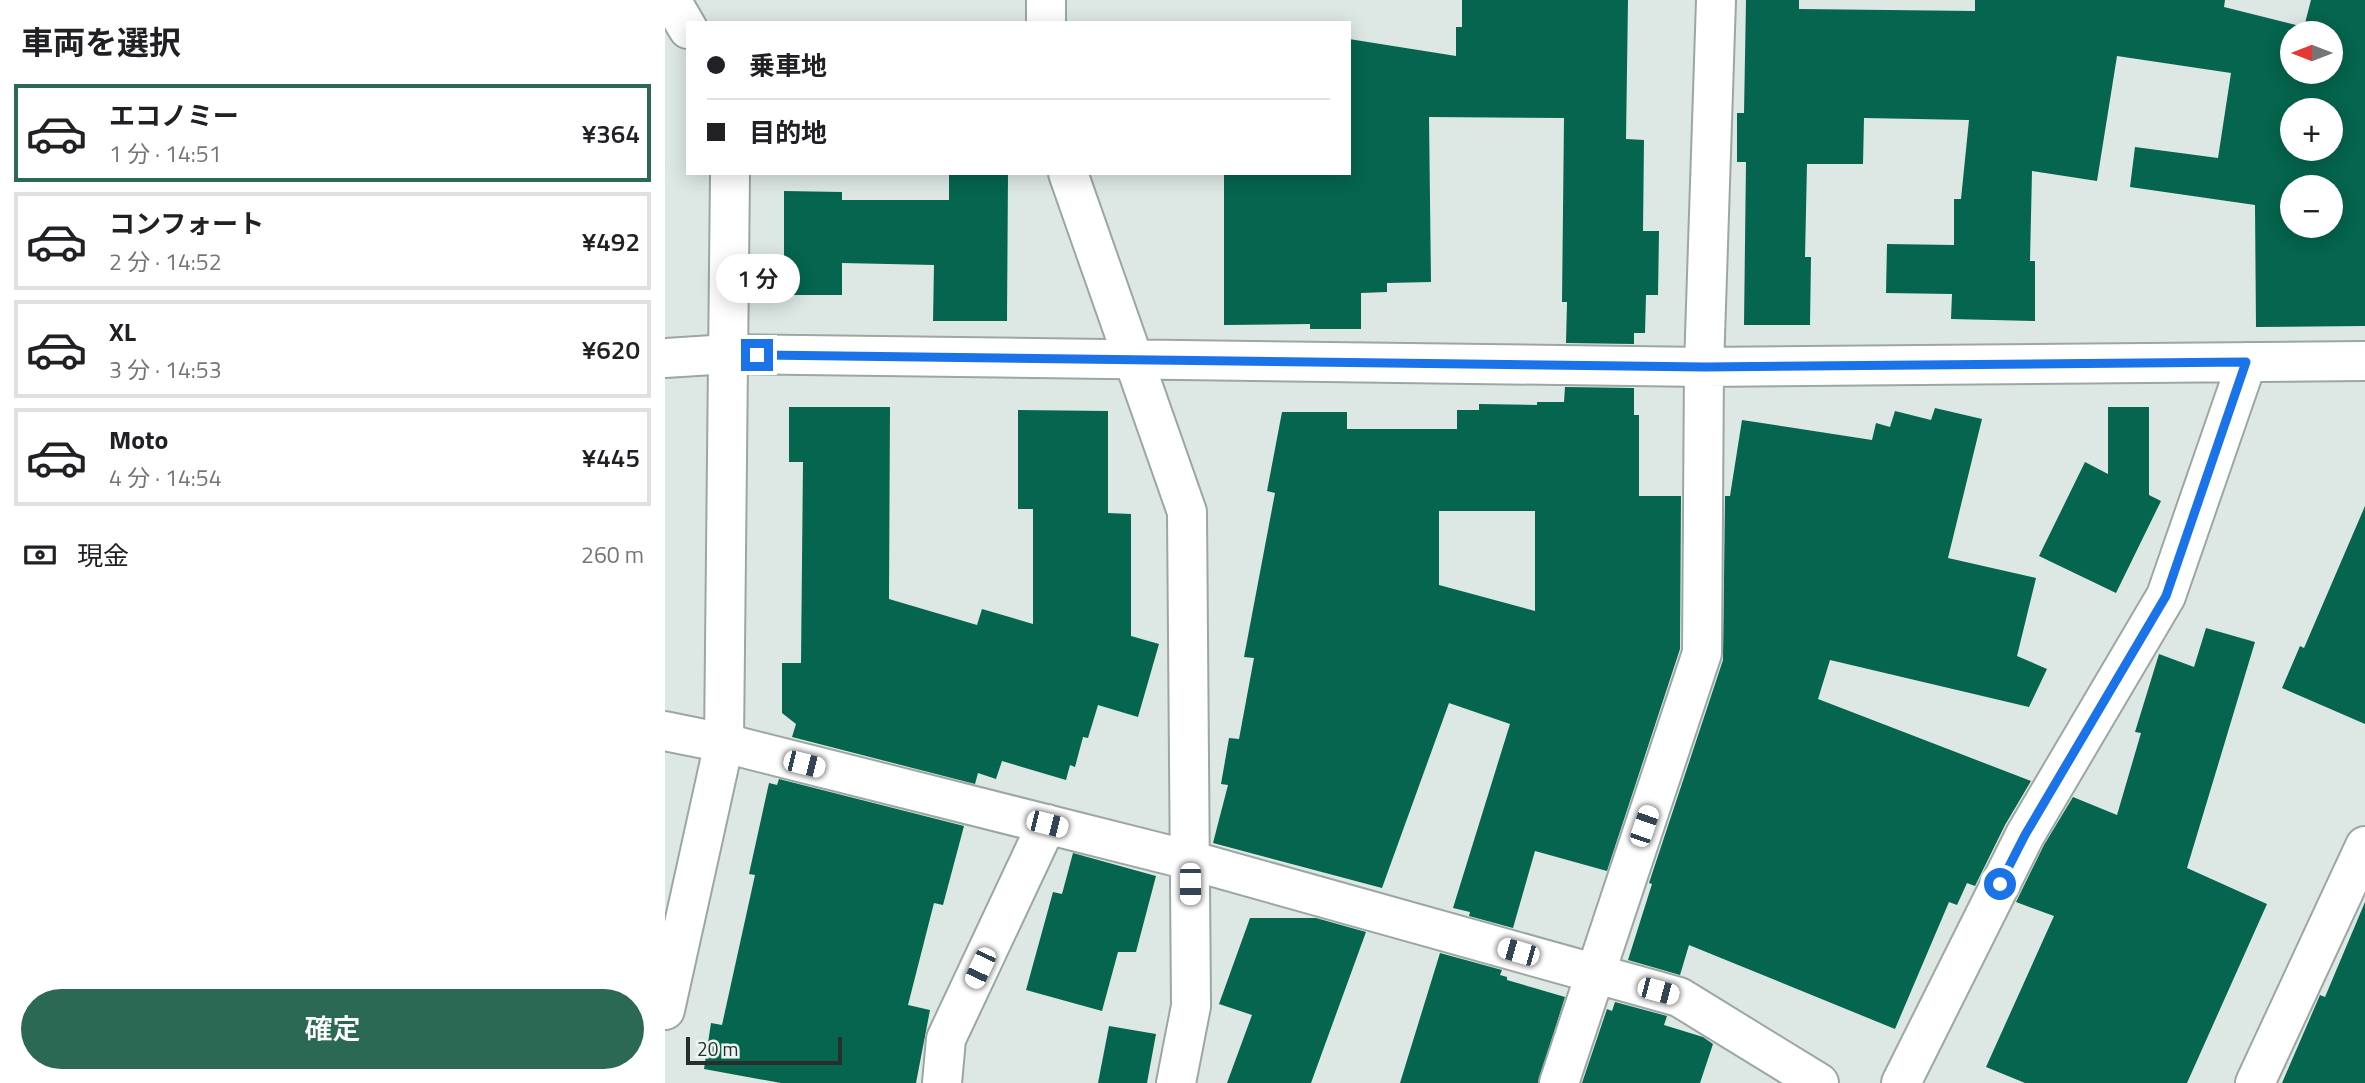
<!DOCTYPE html>
<html lang="ja">
<head>
<meta charset="utf-8">
<style>
	body { margin:0; font-family:"Titillium Web","Noto Sans JP",sans-serif; background:#f2f2f2; color:#202124; height:100vh; display:flex; flex-direction:column; font-size:26px; white-space:nowrap }
	* { box-sizing:border-box; margin:0 }
	p { font-size:23px; color:#757577 }
	.icon { flex:none; width:38px; height:38px; fill:none; stroke:currentColor; stroke-width:2; stroke-linecap:round; stroke-linejoin:round }
	.map { position:relative; flex:1; overflow:hidden }
	.side { display:flex; flex-direction:column; background:#fff; width:665px }
	.side>* { flex:none }
	.banner { position:absolute; left:21px; top:21px; width:665px; height:154px; border-radius:0px; box-shadow:0 4px 18px #0003; display:grid; align-content:center; height:154px; padding:0 21px; background:#fff }
	.needle { width:46px; rotate:270deg }
	.controls { position:absolute; left:1615px; top:21px; display:grid; gap:14px }
	.controls a { display:grid; place-items:center; width:63px; height:63px; border-radius:50%; background:#fff; box-shadow:0 4px 18px #0003; font-size:35px }
	.scale { position:absolute; left:21px; bottom:18px; width:156px; box-sizing:border-box; padding-left:7px; border:4px solid #292d2b; border-top:0; font-size:19px; line-height:24px; white-space:nowrap; color:#292d2b; -webkit-text-stroke:5px #ebf6f1; paint-order:stroke }
	.end { position:absolute; width:32px; height:32px; margin:-16px; border:9px solid #1a73e8; background:#fff; box-shadow:0 0 0 4px #fff }
	.from { border-radius:50% }
	.bubble { position:absolute; height:49px; border-radius:24px; background:#fff; box-shadow:0 4px 18px #0003; font-size:23px; font-weight:600; line-height:49px; text-align:center }
	.car { position:absolute; width:21px; height:42px; margin:-21px -10px; border-radius:9px; box-shadow:0 0 5px 2px #0007; background:linear-gradient(#fff 24%,#345 0 40%,#fff 0 76%,#345 0 86%,#fff 0) }
	.banner b { display:flex; align-items:center; gap:24px; height:66px; font-size:26px }
	.banner b+b { border-top:2px solid #e0e0e0 }
	.banner i { width:18px; height:18px; background:#202124 }
	ul { padding:0; list-style:none }
	li { display:flex; align-items:center; gap:21px; height:98px; margin:0 14px 10px; padding:0 7px; border:4px solid #e0e0e0; border-radius:0px }
	li div { flex:1 }
	li b { display:block; font-size:26px }
	li em { font-style:normal; font-weight:600 }
	li.selected { border-color:#2b6955 }
	li>.icon { width:63px; height:63px; stroke-width:1.5 }
	h2 { padding:0 21px; font-size:32px; line-height:84px }
	.pay { display:flex; align-items:center; gap:18px; height:77px; padding:0 21px; font-size:26px }
	.pay p { margin-inline-start:auto }
	.primary-button { display:flex; gap:14px; margin-top:auto; padding:14px 21px }
	.primary-button a { flex:1; height:80px; border-radius:42px; background:#2b6955; color:#fff; font-size:28px; font-weight:600; line-height:80px; text-align:center }
	main { display:flex; flex:1; min-height:0 }
	.map>svg:first-child { display:block }
	.building { fill:#05654e; fill-rule:evenodd }
	.lines { fill:none; stroke-linecap:round; stroke-linejoin:round }
	.minor-casing { stroke:#9ca6a2; stroke-width:42 }
	.tertiary-casing { stroke:#9ca6a2; stroke-width:42 }
	.minor { stroke:#fff; stroke-width:38 }
	.tertiary { stroke:#fff; stroke-width:38 }
	.route { stroke:#1a73e8; stroke-width:9 }
</style>
</head>
<body>
<main>
<section class="side">
<h2>車両を選択</h2>
<ul>
<li class="selected"><svg class="icon" aria-label="car" viewBox="0 0 24 24"><path d="M5 17H2v-5l4-1 3-4h7l3 4 3 1v5h-3M9 17h6M6 11h13"/><circle cx="7" cy="17" r="2"/><circle cx="17" cy="17" r="2"/></svg><div><b>エコノミー</b><p>1 分 · 14:51</p></div><em>¥364</em></li>
<li><svg class="icon" aria-label="car" viewBox="0 0 24 24"><path d="M5 17H2v-5l4-1 3-4h7l3 4 3 1v5h-3M9 17h6M6 11h13"/><circle cx="7" cy="17" r="2"/><circle cx="17" cy="17" r="2"/></svg><div><b>コンフォート</b><p>2 分 · 14:52</p></div><em>¥492</em></li>
<li><svg class="icon" aria-label="car" viewBox="0 0 24 24"><path d="M5 17H2v-5l4-1 3-4h7l3 4 3 1v5h-3M9 17h6M6 11h13"/><circle cx="7" cy="17" r="2"/><circle cx="17" cy="17" r="2"/></svg><div><b>XL</b><p>3 分 · 14:53</p></div><em>¥620</em></li>
<li><svg class="icon" aria-label="car" viewBox="0 0 24 24"><path d="M5 17H2v-5l4-1 3-4h7l3 4 3 1v5h-3M9 17h6M6 11h13"/><circle cx="7" cy="17" r="2"/><circle cx="17" cy="17" r="2"/></svg><div><b>Moto</b><p>4 分 · 14:54</p></div><em>¥445</em></li>
</ul>
<div class="pay"><svg class="icon" aria-label="cash" viewBox="0 0 24 24"><path d="M3 7h18v10H3z"/><circle cx="12" cy="12" r="2"/></svg>現金<p>260 m</p></div>
<div class="primary-button"><a>確定</a></div>
</section>
<div class="map">
<svg width="1700" height="1083" viewBox="0 0 1700 1083">
	<rect width="100%" height="100%" fill="#dde8e4"/>
	<path class="building" d="M 797,0 L 963,0 L 961,139 L 979,140 L 978,231 L 994,231 L 993,295 L 981,295 L 980,333 L 969,333 L 969,344 L 901,343 L 902,302 L 897,302 L 899,118 L 764,117 L 766,282 L 722,283 L 722,292 L 696,293 L 696,329 L 645,329 L 645,324 L 559,325 L 559,173 L 684,173 L 684,39 L 791,56 L 791,27 L 797,27 Z
		M 1081,0 L 1134,0 L 1134,9 L 1310,11 L 1310,0 L 1560,0 L 1559,7 L 1639,27 L 1646,0 L 1700,0 L 1700,326 L 1591,327 L 1590,205 L 1465,187 L 1470,147 L 1553,158 L 1566,73 L 1452,56 L 1432,181 L 1367,171 L 1365,261 L 1370,261 L 1370,321 L 1286,319 L 1287,294 L 1221,293 L 1222,244 L 1289,245 L 1289,199 L 1296,199 L 1304,120 L 1199,118 L 1198,164 L 1142,164 L 1140,257 L 1146,257 L 1145,325 L 1079,325 L 1081,162 L 1072,162 L 1072,113 L 1079,113 ZM 1628,33 L 1666,33 L 1666,72 L 1628,72 ZM 1628,110 L 1666,110 L 1666,149 L 1628,149 ZM 1628,187 L 1666,187 L 1666,226 L 1628,226 Z
		M 284,173 L 343,173 L 342,321 L 268,321 L 269,265 L 177,263 L 177,295 L 126,295 L 119,276 L 119,191 L 177,192 L 177,200 L 284,200 Z
		M 900,387 L 969,388 L 969,415 L 974,415 L 974,496 L 1016,496 L 1015,649 L 942,871 L 870,851 L 848,928 L 804,916 L 805,912 L 788,908 L 845,724 L 784,703 L 717,888 L 548,843 L 563,785 L 556,784 L 564,738 L 574,739 L 589,658 L 579,657 L 610,493 L 602,491 L 617,412 L 682,412 L 682,429 L 792,429 L 792,410 L 814,410 L 814,404 L 872,405 L 872,402 L 899,402 ZM 774,511 L 870,511 L 870,611 L 774,585 Z
		M 124,407 L 225,407 L 224,599 L 312,625 L 317,609 L 368,624 L 368,509 L 353,509 L 353,410 L 443,411 L 443,513 L 466,514 L 466,636 L 494,644 L 473,717 L 433,705 L 423,738 L 418,737 L 410,767 L 405,765 L 401,780 L 337,761 L 331,779 L 313,773 L 310,784 L 127,737 L 131,724 L 117,713 L 117,663 L 136,663 L 138,462 L 124,462 Z
		M 1443,407 L 1484,407 L 1484,495 L 1496,501 L 1451,593 L 1374,556 L 1420,462 L 1443,474 Z
		M 1270,408 L 1317,419 L 1283,558 L 1371,578 L 1352,656 L 1382,669 L 1364,707 L 1165,660 L 1153,699 L 1366,781 L 1340,825 L 1310,886 L 1302,883 L 1292,905 L 1284,902 L 1230,1029 L 1024,945 L 1015,975 L 963,960 L 987,884 L 984,883 L 1058,660 L 1060,496 L 1065,496 L 1077,420 L 1207,440 L 1211,423 L 1225,427 L 1230,411 L 1266,420 Z
		M 1700,506 L 1700,724 L 1617,688 L 1635,646 L 1639,648 Z
		M 1541,628 L 1590,642 L 1522,868 L 1602,904 L 1522,1083 L 1360,1083 L 1321,1067 L 1389,916 L 1351,902 L 1379,845 L 1408,797 L 1452,815 L 1476,733 L 1470,732 L 1494,654 L 1529,667 Z
		M 114,779 L 299,826 L 278,905 L 269,903 L 243,1005 L 265,1010 L 251,1083 L 116,1083 L 39,1069 L 46,1023 L 57,1025 L 90,875 L 84,874 L 104,783 L 112,785 Z
		M 408,853 L 491,876 L 471,952 L 453,952 L 437,1011 L 361,990 L 388,892 L 397,894 Z
		M 1700,902 L 1700,1083 L 1617,1083 L 1655,995 L 1660,997 Z
		M 585,918 L 651,918 L 701,932 L 646,1083 L 562,1083 L 587,1015 L 554,1004 Z
		M 775,953 L 837,970 L 835,975 L 842,977 L 842,980 L 900,997 L 873,1083 L 735,1083 Z
		M 950,1002 L 1002,1016 L 999,1025 L 1038,1037 L 1048,1044 L 1035,1083 L 917,1083 L 942,1009 L 947,1011 Z
		M 444,1026 L 491,1034 L 482,1083 L 433,1083 Z"/>
	<g class="lines">
		<g class="minor-casing">
			<path id="minor" d="M 381,23 L 381,0
				M 403,173 L 522,512 L 526,1006 L 511,1083
				M 0,358 L 64,354 L 1039,367 L 1700,361
				M 0,731 L 59,743 L 524,860 L 1014,997 L 1154,1083
				M 277,1083 L 281,1039 L 382,824
				M 894,1083 L 1037,653 L 1039,367 L 1051,0
				M 1236,1083 L 1360,835 L 1501,596 L 1582,362
				M 1590,1083 L 1700,846"/>
		</g>
		<g class="tertiary-casing">
			<path id="tertiary" d="M 6,0 L 23,29
				M 0,1010 L 59,743 L 65,173"/>
		</g>
		<use href="#minor" class="minor"/>
		<use href="#tertiary" class="tertiary"/>
	</g>
	<g class="lines">
		<path class="route" d="M 92,355 L 1040,367 L 1581,362 L 1501,596 L 1360,835 L 1335,884"/>
	</g>
</svg>
<div class="controls">
<a><svg class="needle" viewBox="-14 -14 28 28"><path d="M0-13l5 13h-10z" fill="#e53935"/><path d="M0 13l5-13h-10z" fill="#757577"/></svg></a>
<a>+</a>
<a>−</a>
</div>
<div class="scale">20 m</div>
<i class="end from" style="left:1335px;top:884px"></i>
<i class="end" style="left:92px;top:355px"></i>
<div class="bubble" style="left:51px;top:254px;width:84px">1 分</div>
<i class="car" style="left:139px;top:764px;rotate:104deg"></i>
<i class="car" style="left:382px;top:824px;rotate:104deg"></i>
<i class="car" style="left:979px;top:826px;rotate:19deg"></i>
<i class="car" style="left:525px;top:884px;rotate:180deg"></i>
<i class="car" style="left:853px;top:952px;rotate:286deg"></i>
<i class="car" style="left:315px;top:968px;rotate:205deg"></i>
<i class="car" style="left:993px;top:991px;rotate:105deg"></i>
<div class="banner">
<b><i class="from"></i>乗車地</b>
<b><i></i>目的地</b>
</div>
</div>
</main>
</body>
</html>
